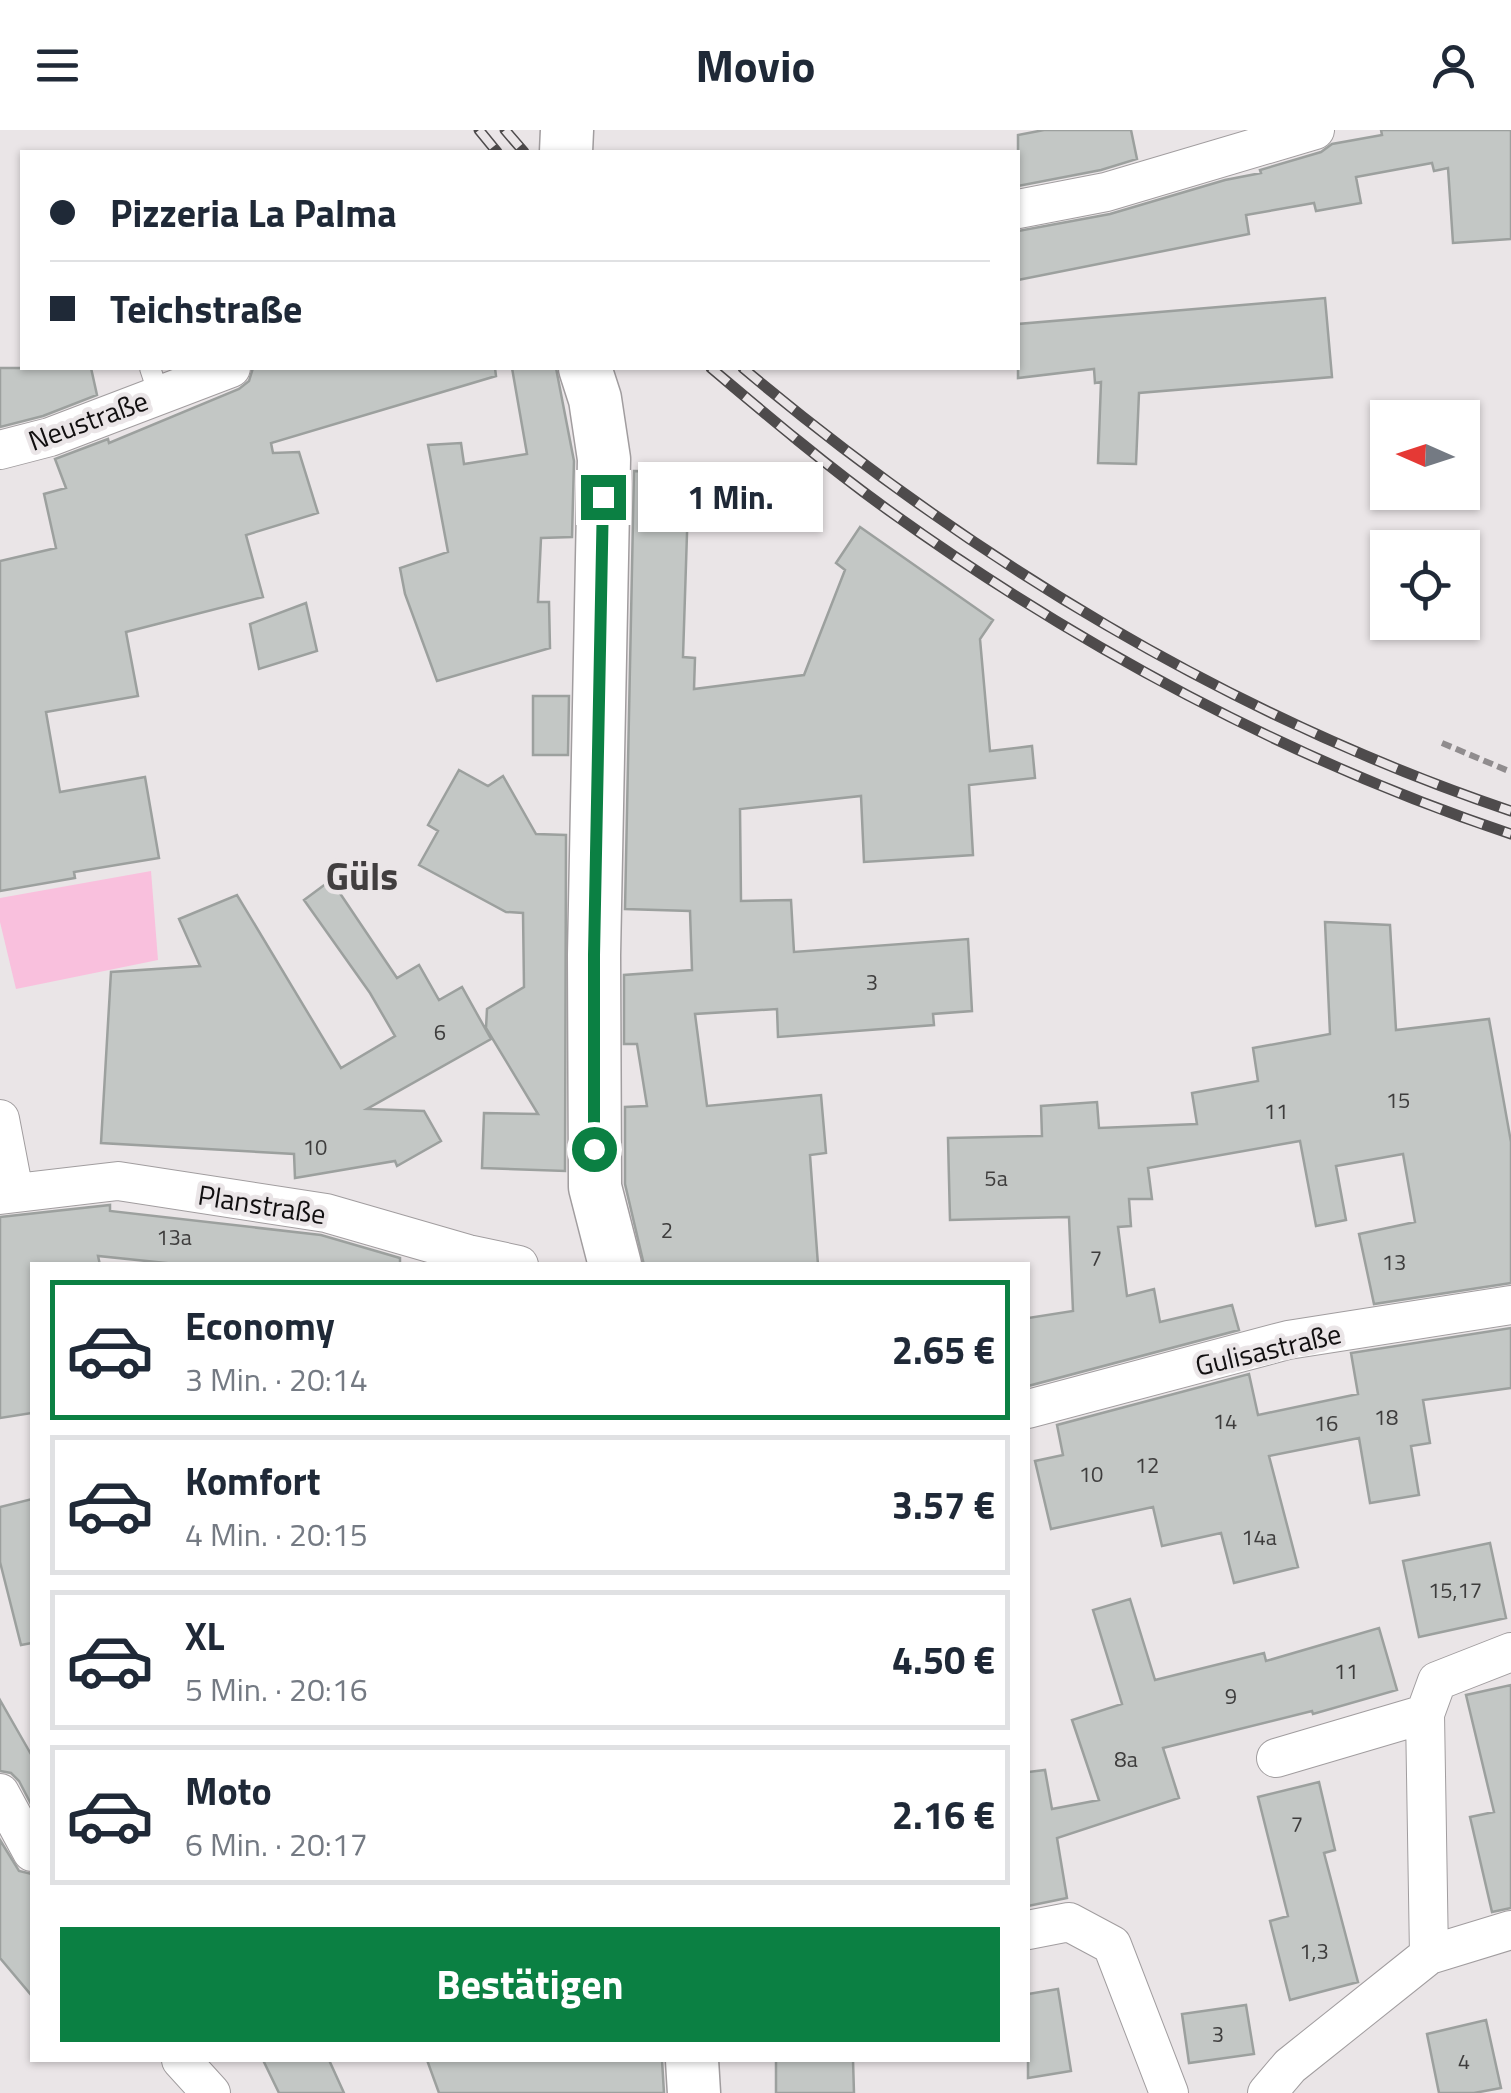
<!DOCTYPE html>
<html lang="de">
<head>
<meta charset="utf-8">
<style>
	body { margin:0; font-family:"Titillium Web",sans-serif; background:#f6f6f7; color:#1f2937; height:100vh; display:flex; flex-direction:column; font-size:38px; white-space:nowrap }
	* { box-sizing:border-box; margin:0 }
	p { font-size:32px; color:#747a83 }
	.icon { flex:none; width:55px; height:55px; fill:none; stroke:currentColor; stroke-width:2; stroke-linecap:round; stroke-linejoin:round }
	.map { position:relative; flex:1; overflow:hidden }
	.details { position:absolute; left:30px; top:1132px; width:1000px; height:800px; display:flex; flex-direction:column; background:#fff; border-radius:0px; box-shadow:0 2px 8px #0004 }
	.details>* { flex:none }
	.hud { position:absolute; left:20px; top:20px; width:1000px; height:220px; border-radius:0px; box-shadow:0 2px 8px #0004; display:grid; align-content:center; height:220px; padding:0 30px; background:#fff }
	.needle { width:65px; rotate:273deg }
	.fabs { position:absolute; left:1370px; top:270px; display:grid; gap:20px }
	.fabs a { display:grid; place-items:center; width:110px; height:110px; border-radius:0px; background:#fff; box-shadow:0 2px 8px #0004; font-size:50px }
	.end { position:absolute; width:45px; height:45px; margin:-22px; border:12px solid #0b8043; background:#fff; box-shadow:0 0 0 5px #fff }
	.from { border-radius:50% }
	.bubble { position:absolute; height:70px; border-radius:0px; background:#fff; box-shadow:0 2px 8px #0004; font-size:32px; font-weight:700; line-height:70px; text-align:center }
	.hud b { display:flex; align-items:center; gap:35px; height:95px; font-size:38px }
	.hud b+b { border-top:2px solid #e0e1e3 }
	.hud i { width:25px; height:25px; background:#1f2937 }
	ul { padding:18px 0 0; list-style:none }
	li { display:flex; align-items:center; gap:30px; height:140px; margin:0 20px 15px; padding:0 10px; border:5px solid #e0e1e3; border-radius:0px }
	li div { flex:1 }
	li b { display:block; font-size:38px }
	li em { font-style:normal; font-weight:700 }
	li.selected { border-color:#0b8043 }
	li>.icon { width:90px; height:90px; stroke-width:1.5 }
	.cta { display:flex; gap:20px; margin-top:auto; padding:20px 30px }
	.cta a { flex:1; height:115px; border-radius:0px; background:#0b8043; color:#fff; font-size:40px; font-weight:700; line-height:115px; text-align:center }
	header { display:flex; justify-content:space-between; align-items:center; height:130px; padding:0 30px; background:#fff; font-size:45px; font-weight:700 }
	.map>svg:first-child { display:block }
	.green { fill:#f9c0dd }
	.building { fill:#c3c7c5; stroke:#9ca09e; stroke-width:2.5 }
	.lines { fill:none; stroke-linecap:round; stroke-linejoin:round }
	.lane-casing { stroke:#a19d9f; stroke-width:22 }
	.street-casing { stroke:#a19d9f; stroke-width:40 }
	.secondary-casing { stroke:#a19d9f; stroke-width:55 }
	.path { stroke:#908c8e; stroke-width:6; stroke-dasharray:10 5; stroke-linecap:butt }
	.lane { stroke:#fff; stroke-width:20 }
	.street { stroke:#fff; stroke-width:38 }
	.secondary { stroke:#fff; stroke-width:52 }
	.rail-casing { stroke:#4e4b4c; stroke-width:11 }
	.rail { stroke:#eae5e7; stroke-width:8; stroke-dasharray:22; stroke-linecap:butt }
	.route { stroke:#0b8043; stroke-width:12 }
	.labels { text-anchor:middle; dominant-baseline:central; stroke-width:9; stroke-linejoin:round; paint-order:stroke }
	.number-label { font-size:22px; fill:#3e3d3d }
	.street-label { font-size:28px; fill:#110f10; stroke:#eae5e7 }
	.district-label { font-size:38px; font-weight:bold; fill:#413e3f; stroke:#eae5e7 }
</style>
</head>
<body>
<header><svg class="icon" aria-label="menu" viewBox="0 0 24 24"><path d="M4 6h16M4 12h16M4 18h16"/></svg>Movio<svg class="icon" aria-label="person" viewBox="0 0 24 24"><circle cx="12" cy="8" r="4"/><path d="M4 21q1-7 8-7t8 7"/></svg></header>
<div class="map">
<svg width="1511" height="1963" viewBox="0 0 1511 1963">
	<rect width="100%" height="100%" fill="#eae5e7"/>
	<path class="green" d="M 151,741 L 158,830 L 16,859 L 0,792 L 0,768 Z"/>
	<path class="building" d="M 1044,0 L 1131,0 L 1137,29 L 1101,40 L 1018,56 L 1018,5 Z
		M 1381,0 L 1511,0 L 1511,109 L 1453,113 L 1448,38 L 1434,41 L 1432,33 L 1356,47 L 1361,73 L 1316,81 L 1314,73 L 1246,85 L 1249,104 L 1018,150 L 1018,101 L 1110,84 L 1225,50 L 1261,43 L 1260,40 L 1321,22 L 1332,14 L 1382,5 Z
		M 1325,168 L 1332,247 L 1139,263 L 1136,334 L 1098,333 L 1101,252 L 1095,253 L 1094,239 L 1018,248 L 1018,194 Z
		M 0,238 L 91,238 L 97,265 L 43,286 L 0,297 Z
		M 253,238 L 495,238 L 496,246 L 271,313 L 273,323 L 299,322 L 318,383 L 246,405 L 263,467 L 126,502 L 138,566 L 46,582 L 60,662 L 145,647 L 159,728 L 74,742 L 75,748 L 0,761 L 0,431 L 56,418 L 44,364 L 66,358 L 55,329 L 108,309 L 109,313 L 239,259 L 249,251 Z
		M 512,238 L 556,238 L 574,331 L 572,407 L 541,408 L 538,472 L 549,472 L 550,518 L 437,551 L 405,464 L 400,438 L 448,422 L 428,315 L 461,313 L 464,334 L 527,324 Z
		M 634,341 L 689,342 L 683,527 L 695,528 L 694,559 L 804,545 L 845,440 L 836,433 L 860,397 L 993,490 L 980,509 L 990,621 L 1032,616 L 1035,648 L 969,655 L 973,725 L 864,732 L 861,666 L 740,679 L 741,771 L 791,770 L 794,822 L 968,809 L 972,881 L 933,884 L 934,895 L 778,907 L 777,879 L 695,884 L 707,976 L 821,965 L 826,1023 L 810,1025 L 818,1135 L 644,1135 L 625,1054 L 625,977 L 647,976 L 637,914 L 624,914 L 624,845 L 692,840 L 690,781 L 625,779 Z
		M 306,473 L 317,521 L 259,539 L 250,494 Z
		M 533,566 L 569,566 L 568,625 L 533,625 Z
		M 459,640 L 488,656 L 503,646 L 536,704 L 566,705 L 565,1041 L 482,1038 L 484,983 L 538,984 L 486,898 L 487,879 L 524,857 L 523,783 L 506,782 L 419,735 L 438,701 L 428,695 Z
		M 331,750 L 397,848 L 419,835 L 439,870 L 462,857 L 491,909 L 367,979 L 424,981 L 441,1011 L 397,1036 L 395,1031 L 295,1048 L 294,1024 L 101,1013 L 111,842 L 200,836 L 179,789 L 237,765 L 341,938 L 395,906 L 370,863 L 304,770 Z
		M 1325,792 L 1390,795 L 1396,900 L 1489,889 L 1511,1012 L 1511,1153 L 1374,1174 L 1359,1104 L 1415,1092 L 1403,1024 L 1336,1036 L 1346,1090 L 1316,1096 L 1300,1011 L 1148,1038 L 1152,1069 L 1129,1069 L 1131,1096 L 1118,1097 L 1127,1166 L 1154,1159 L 1160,1192 L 1232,1175 L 1239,1200 L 1028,1256 L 1028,1188 L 1073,1181 L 1069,1087 L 950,1090 L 948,1008 L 1042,1006 L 1041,976 L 1097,972 L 1099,998 L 1197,994 L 1192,963 L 1258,951 L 1253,918 L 1330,904 Z
		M 110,1075 L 110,1081 L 321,1105 L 400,1128 L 400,1135 L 185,1135 L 98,1126 L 100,1135 L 32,1135 L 32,1283 L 0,1288 L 0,1087 Z
		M 1511,1198 L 1511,1258 L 1423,1270 L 1430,1313 L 1411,1316 L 1419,1365 L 1370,1373 L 1359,1308 L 1269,1326 L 1298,1437 L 1234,1453 L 1221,1403 L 1162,1416 L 1153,1377 L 1051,1399 L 1035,1331 L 1063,1325 L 1057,1295 L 1249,1244 L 1258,1285 L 1358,1264 L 1351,1223 Z
		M 32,1369 L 32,1513 L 21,1515 L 0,1432 L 0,1377 Z
		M 1490,1413 L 1506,1488 L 1419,1507 L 1403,1431 Z
		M 1130,1469 L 1155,1550 L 1264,1523 L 1266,1531 L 1379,1498 L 1397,1560 L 1313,1584 L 1312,1581 L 1163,1618 L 1179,1668 L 1057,1708 L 1067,1768 L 1028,1776 L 1028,1642 L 1045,1640 L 1052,1679 L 1099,1670 L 1072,1590 L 1122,1574 L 1093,1480 Z
		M 1511,1555 L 1511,1778 L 1492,1782 L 1470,1687 L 1494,1682 L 1466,1565 Z
		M 0,1570 L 32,1626 L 32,1676 L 19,1651 L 11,1643 L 0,1641 Z
		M 1319,1652 L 1335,1720 L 1324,1723 L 1358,1852 L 1290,1870 L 1270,1791 L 1288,1786 L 1258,1667 Z
		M 0,1710 L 19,1741 L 32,1744 L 32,1866 L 0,1828 Z
		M 1058,1859 L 1071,1941 L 1028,1948 L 1028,1864 Z
		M 1246,1875 L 1254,1924 L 1189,1933 L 1182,1884 Z
		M 1486,1890 L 1501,1958 L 1474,1963 L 1439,1963 L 1427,1904 Z
		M 263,1930 L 329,1930 L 344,1963 L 279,1963 Z
		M 427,1930 L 662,1930 L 664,1963 L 439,1963 Z
		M 776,1930 L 853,1930 L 854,1963 L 776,1963 Z"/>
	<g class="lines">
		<g class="lane-casing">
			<path id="lane" d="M 150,238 L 159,265"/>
		</g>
		<g class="street-casing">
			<path id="street" d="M 1018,79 L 1106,62 L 1315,0
				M 0,320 L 50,307 L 231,238
				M 0,989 L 14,1062
				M 0,1065 L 118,1051 L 326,1083 L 468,1124 L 519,1135
				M 1028,1279 L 1288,1210 L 1511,1175
				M 1276,1628 L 1425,1584
				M 0,1663 L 32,1722
				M 1028,1800 L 1069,1792 L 1112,1815 L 1169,1963
				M 1429,1825 L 1425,1584 L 1437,1551 L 1511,1522
				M 181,1930 L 211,1963
				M 1267,1963 L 1290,1936 L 1429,1825 L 1511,1800"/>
		</g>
		<g class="secondary-casing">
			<path id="secondary" d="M 566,22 L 567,0
				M 585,238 L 595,269 L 604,329 L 594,825 L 595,1057 L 615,1135
				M 692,1930 L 694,1963"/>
		</g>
		<path class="path" d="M 1442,613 L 1511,642"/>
		<use href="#lane" class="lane"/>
		<use href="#street" class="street"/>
		<use href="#secondary" class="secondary"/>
		<g class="rail-casing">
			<path id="rail" d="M 479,0 L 497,22
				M 505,0 L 524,22
				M 711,238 C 769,287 827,336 888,380 C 1076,515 1291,631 1511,704
				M 743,238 C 970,428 1229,586 1511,681"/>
		</g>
		<use href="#rail" class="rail"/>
	</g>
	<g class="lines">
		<path class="route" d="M 594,1019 L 594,825 L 603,367"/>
	</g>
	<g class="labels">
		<g class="number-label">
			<text x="872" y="852">3</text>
			<text x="440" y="902">6</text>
			<text x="1398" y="970">15</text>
			<text x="1276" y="981">11</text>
			<text x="315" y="1017">10</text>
			<text x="996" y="1048">5a</text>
			<text x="667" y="1100">2</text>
			<text x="174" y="1107">13a</text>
			<text x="1096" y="1128">7</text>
			<text x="1394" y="1132">13</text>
			<text x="1386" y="1287">18</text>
			<text x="1225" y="1291">14</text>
			<text x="1326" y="1293">16</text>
			<text x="1147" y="1335">12</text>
			<text x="1091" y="1344">10</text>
			<text x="1259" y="1407">14a</text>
			<text x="1455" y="1460">15,17</text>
			<text x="1346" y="1541">11</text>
			<text x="1231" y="1566">9</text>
			<text x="1126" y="1629">8a</text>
			<text x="1297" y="1694">7</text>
			<text x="1314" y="1821">1,3</text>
			<text x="1218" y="1904">3</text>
			<text x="1464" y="1931">4</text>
		</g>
		<g class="street-label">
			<text transform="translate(88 290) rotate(-20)">Neustraße</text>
			<text transform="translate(262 1074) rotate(9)">Planstraße</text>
			<text transform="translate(1268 1219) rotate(-13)">Gulisastraße</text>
		</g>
		<g class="district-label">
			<text x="362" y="746">Güls</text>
		</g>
	</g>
</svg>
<div class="fabs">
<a><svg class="needle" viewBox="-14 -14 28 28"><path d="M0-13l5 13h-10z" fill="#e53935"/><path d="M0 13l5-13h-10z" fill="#747a83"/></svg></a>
<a><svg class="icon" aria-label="locate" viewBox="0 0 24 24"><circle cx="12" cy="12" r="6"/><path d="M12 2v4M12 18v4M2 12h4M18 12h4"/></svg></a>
</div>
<i class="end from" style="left:594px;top:1019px"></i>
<i class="end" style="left:603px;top:367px"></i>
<div class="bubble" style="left:638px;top:332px;width:185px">1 Min.</div>
<div class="hud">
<b><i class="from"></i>Pizzeria La Palma</b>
<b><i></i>Teichstraße</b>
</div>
<section class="details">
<ul>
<li class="selected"><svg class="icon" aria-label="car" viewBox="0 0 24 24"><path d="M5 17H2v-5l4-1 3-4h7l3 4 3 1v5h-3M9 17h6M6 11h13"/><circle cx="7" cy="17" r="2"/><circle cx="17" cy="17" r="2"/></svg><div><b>Economy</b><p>3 Min. · 20:14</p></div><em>2.65 €</em></li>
<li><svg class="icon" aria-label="car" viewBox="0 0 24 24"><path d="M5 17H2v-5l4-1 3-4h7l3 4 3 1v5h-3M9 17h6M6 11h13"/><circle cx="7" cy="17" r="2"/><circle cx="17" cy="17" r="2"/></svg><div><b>Komfort</b><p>4 Min. · 20:15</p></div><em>3.57 €</em></li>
<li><svg class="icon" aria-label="car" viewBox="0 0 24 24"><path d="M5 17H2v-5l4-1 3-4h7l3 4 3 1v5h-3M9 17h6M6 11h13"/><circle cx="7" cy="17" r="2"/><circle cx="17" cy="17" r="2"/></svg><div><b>XL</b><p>5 Min. · 20:16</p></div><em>4.50 €</em></li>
<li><svg class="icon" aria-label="car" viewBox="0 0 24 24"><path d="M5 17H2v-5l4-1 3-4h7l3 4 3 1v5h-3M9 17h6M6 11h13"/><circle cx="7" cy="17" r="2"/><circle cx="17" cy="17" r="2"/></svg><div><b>Moto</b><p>6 Min. · 20:17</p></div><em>2.16 €</em></li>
</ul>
<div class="cta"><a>Bestätigen</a></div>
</section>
</div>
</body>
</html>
